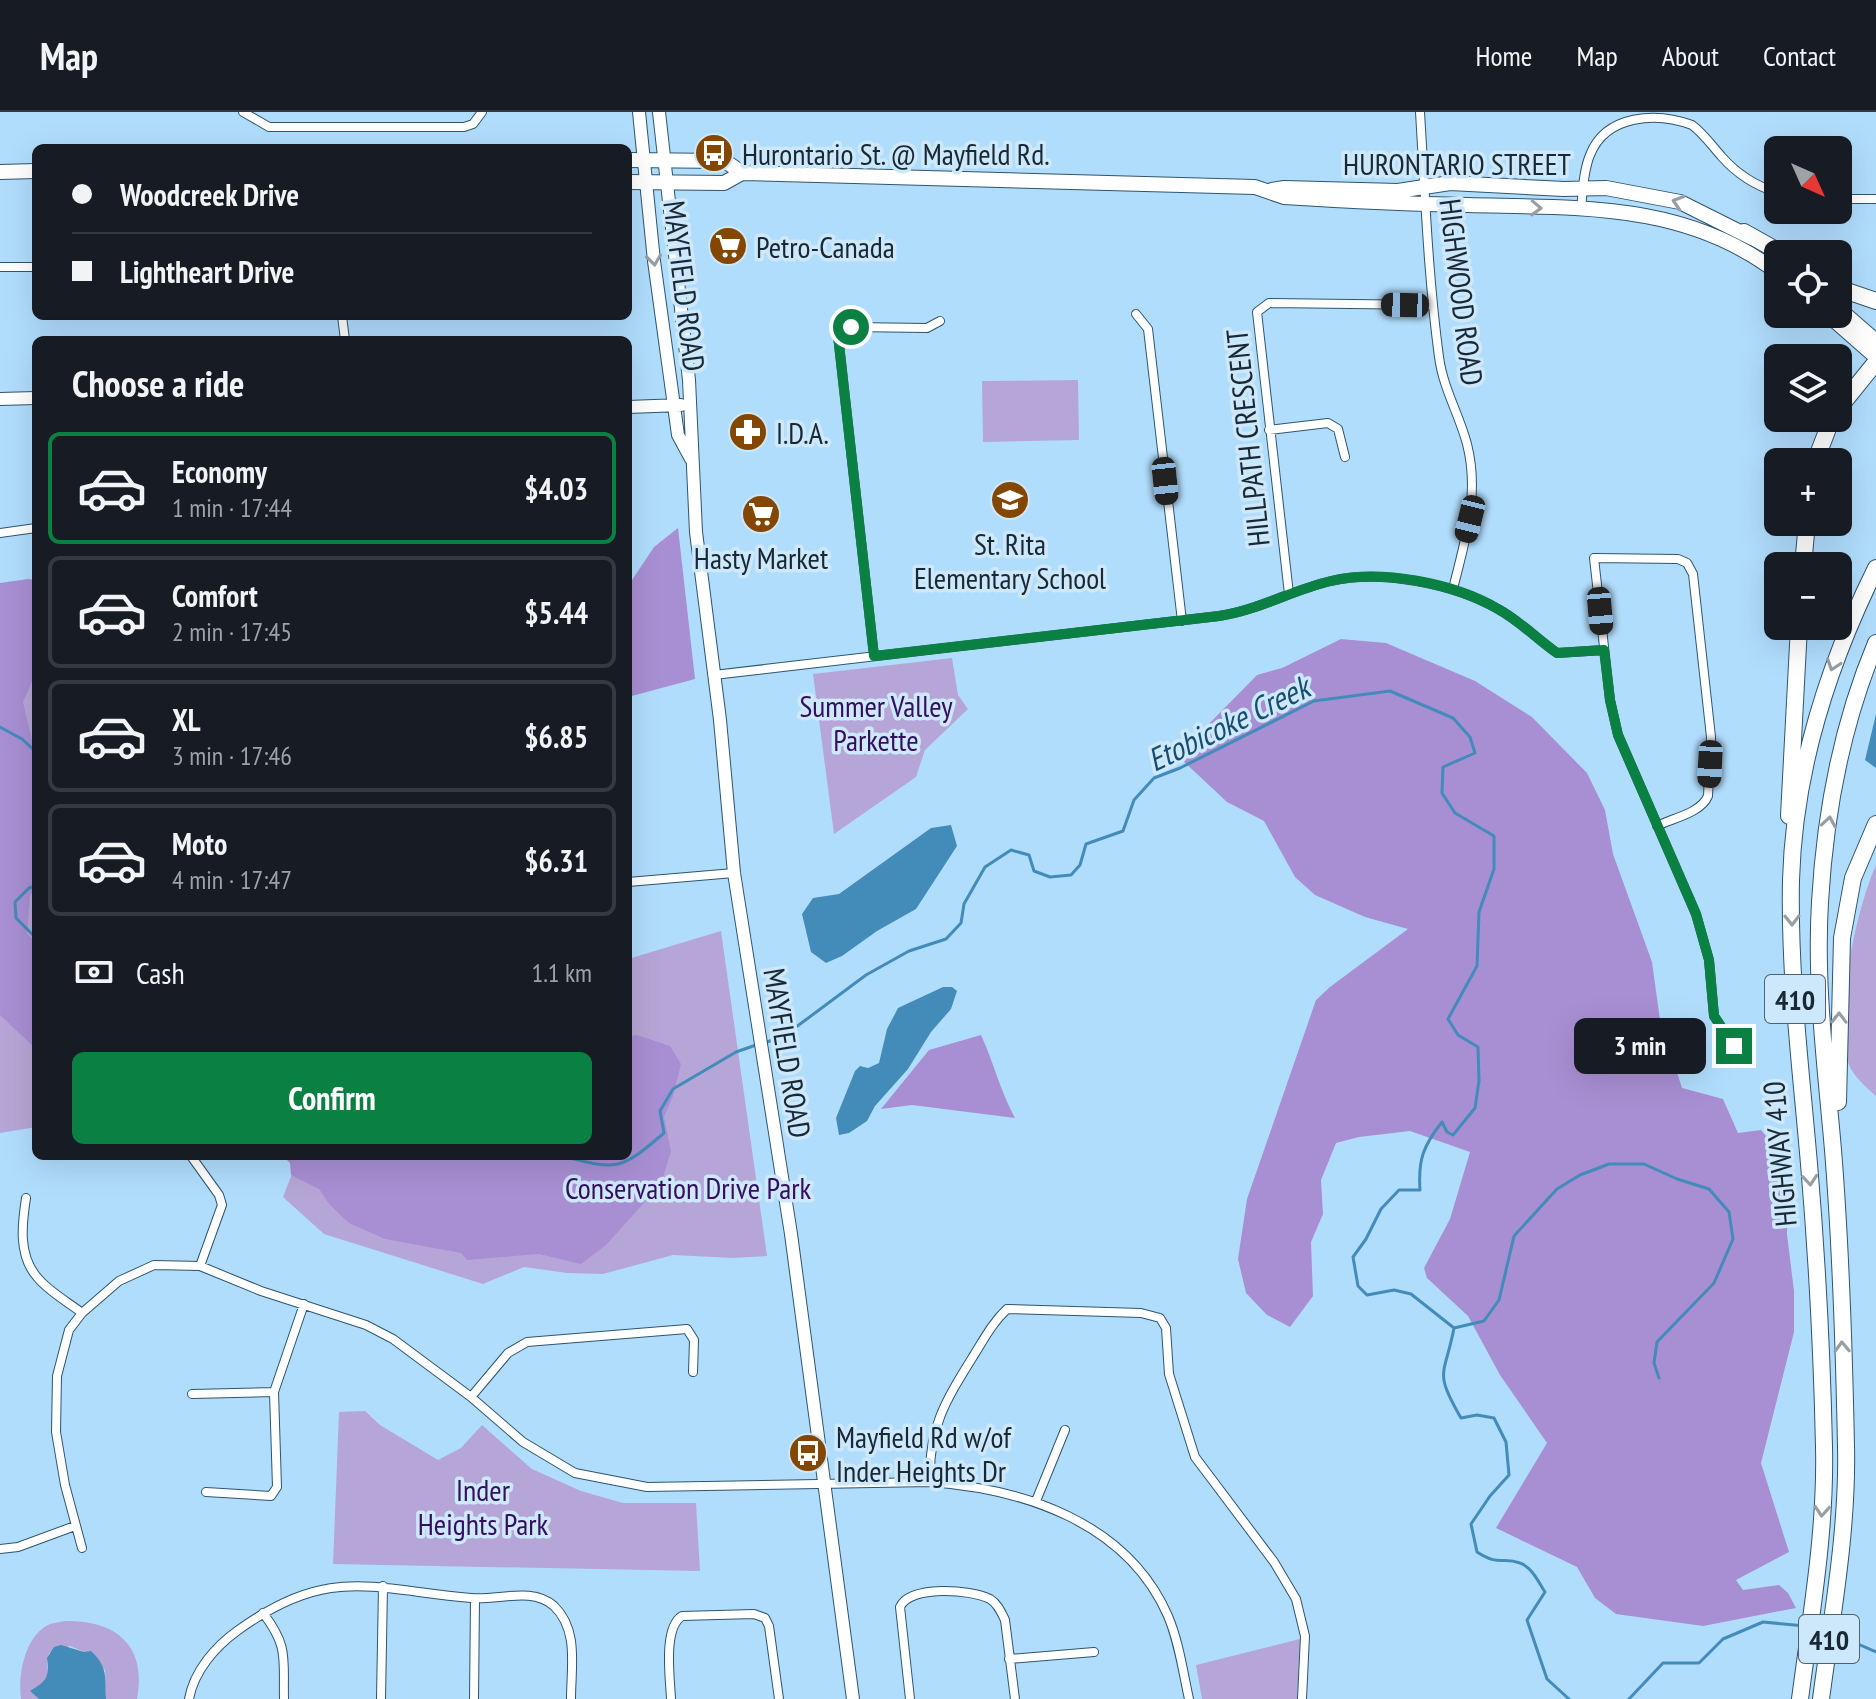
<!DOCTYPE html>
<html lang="en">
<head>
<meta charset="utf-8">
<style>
	body { margin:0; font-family:"PT Sans Narrow",sans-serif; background:#242831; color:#f1f3f6; height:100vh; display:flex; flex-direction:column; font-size:30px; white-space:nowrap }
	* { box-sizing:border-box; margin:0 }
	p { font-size:26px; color:#9ea1a6 }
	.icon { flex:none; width:44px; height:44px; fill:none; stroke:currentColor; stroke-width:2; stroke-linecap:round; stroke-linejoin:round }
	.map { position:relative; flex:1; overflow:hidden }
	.drawer { position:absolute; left:32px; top:224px; width:600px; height:824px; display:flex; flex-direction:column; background:#171b24; border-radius:12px; box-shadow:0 8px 32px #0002 }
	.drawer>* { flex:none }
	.hud { position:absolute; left:32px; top:32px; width:600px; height:176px; border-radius:12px; box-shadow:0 8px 32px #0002; display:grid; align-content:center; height:176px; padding:0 40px; background:#171b24 }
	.needle { width:52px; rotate:135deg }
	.controls { position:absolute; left:1764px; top:24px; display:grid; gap:16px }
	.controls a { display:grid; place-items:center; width:88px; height:88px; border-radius:12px; background:#171b24; box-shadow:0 8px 32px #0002; font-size:40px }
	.end { position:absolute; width:36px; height:36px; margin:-18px; border:10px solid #0b8043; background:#fff; box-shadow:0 0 0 4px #fff }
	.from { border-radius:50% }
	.bubble { position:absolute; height:56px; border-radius:12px; background:#171b24; box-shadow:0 8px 32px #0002; font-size:26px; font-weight:600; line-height:56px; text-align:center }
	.car { position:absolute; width:24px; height:48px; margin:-24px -12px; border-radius:10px; box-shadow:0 0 6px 2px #0007; background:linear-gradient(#222 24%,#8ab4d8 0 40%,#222 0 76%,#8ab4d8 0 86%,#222 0) }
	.hud b { display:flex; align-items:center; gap:28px; height:76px; font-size:30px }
	.hud b+b { border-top:2px solid #363941 }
	.hud i { width:20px; height:20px; background:#f1f3f6 }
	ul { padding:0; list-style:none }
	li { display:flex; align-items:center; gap:24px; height:112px; margin:0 16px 12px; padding:0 24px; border:4px solid #363941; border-radius:12px }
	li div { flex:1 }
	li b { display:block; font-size:30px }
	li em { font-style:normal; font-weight:600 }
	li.current { border-color:#0b8043 }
	li>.icon { width:72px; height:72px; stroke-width:1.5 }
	h2 { padding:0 40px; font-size:36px; line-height:96px }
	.pay { display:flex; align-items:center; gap:20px; height:88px; padding:0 40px; font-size:30px }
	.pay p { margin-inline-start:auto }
	.action { display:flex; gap:16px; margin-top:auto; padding:16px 40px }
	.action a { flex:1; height:92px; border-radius:12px; background:#0b8043; color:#fff; font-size:32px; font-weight:600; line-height:92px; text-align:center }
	header { display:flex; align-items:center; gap:48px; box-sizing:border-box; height:112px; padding:0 40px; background:#171b24; border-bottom:2px solid #363941 }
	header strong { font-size:38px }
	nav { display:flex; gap:44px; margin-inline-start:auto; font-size:28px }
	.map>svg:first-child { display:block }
	.green { fill:#b6a6d7 }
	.forest { fill:#a88fd4 }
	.water { fill:#438bb9 }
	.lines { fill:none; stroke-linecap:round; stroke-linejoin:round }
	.stream { stroke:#438bb9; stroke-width:3 }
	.street-casing { stroke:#2d5570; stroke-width:10 }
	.secondary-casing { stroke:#2d5570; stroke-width:14 }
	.primary-casing { stroke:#2d5570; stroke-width:16 }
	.highway-casing { stroke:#2d5570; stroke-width:18 }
	.street { stroke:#fff; stroke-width:8 }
	.secondary { stroke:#fff; stroke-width:12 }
	.primary { stroke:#fff; stroke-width:14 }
	.highway { stroke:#fff; stroke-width:16 }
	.oneway { stroke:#979fa4 }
	.route { stroke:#0b8043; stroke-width:10 }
	.labels { text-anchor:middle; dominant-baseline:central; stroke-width:7; stroke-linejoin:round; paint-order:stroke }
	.shield { fill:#cde7fb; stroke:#4e6270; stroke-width:2 }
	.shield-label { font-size:28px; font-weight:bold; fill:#182935 }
	.poi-label { font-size:30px; fill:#182935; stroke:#cde7fb; text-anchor:start }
	.street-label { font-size:30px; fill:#182935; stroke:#cde7fb }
	.park-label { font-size:30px; fill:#360e5f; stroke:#cde7fb }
	.water-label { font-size:32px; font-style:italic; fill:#174e6f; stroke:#cde7fb }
</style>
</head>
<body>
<header>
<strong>Map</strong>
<nav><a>Home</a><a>Map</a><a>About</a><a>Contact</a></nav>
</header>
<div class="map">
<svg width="1876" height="1587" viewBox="0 0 1876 1587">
	<rect width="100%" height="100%" fill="#b1ddfd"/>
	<path class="green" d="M 1078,268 L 1079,328 L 983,330 L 982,269 Z
		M 36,483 L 36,1015 L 0,1021 L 0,490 Z
		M 952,546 L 958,583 L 968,597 L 925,638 L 916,665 L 834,722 L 813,562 Z
		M 1876,753 L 1876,984 C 1867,976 1851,962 1848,950 C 1835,900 1855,800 1876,753 Z
		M 721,819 L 767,1144 L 733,1146 L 673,1143 L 603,1162 L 567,1161 L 524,1155 L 483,1172 L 324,1122 L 283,1085 L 299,1044 L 628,1044 L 628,847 Z
		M 365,1299 L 380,1313 L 438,1348 L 461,1336 L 482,1313 L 532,1357 L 581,1379 L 623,1391 L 696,1391 L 700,1459 L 333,1452 L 339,1300 Z
		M 65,1509 C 117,1508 147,1534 137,1587 L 106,1587 L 105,1558 L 84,1540 L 70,1534 L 49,1541 C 43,1564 58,1564 31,1579 L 39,1587 L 21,1587 C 18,1563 24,1528 46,1514 C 51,1511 60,1510 65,1509 Z
		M 1300,1527 L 1297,1587 L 1202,1587 L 1196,1553 Z"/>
	<path class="forest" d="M 678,416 L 695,567 L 628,585 L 628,474 L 654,435 Z
		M 28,467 L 36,468 L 36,560 L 23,590 L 36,646 L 36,775 L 30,784 L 27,822 L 36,829 L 36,937 L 0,903 L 0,471 Z
		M 1341,527 L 1386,531 L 1475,569 L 1532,605 L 1587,661 L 1605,698 L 1613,742 L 1652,850 L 1660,908 L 1682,976 L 1723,987 L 1738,1021 L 1761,1018 L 1787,1049 L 1787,1122 L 1794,1179 L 1794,1220 L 1761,1351 L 1789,1440 L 1736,1468 L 1743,1478 L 1779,1473 L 1788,1481 L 1796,1496 L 1703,1514 L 1616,1502 L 1595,1486 L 1577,1455 L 1496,1416 L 1547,1331 L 1500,1263 L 1468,1204 L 1427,1166 L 1424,1156 L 1450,1107 L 1470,1040 L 1410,1019 L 1359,1025 L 1336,1031 L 1321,1068 L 1323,1102 L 1311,1130 L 1313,1184 L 1290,1215 L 1267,1203 L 1246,1181 L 1238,1147 L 1247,1087 L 1316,888 L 1330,875 L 1408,817 L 1365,805 L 1315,783 L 1295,765 L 1264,709 L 1227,690 L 1180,646 L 1198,623 L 1257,563 L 1282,556 Z
		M 637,923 L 670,934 L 681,952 L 673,984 L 664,1005 L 671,1039 L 661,1072 L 606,1133 L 581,1152 L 539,1142 L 467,1148 L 461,1141 L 385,1127 L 349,1111 L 330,1093 L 319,1077 L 291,1063 L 290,1051 L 283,1044 L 628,1044 L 628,925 Z
		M 981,923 C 994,951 1000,979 1015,1006 L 912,993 L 881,997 L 929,938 Z"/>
	<path class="water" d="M 1876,602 L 1876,656 L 1865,648 Z
		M 951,713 L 957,734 L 916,797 L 877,819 L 842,844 L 826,851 L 811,840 L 802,802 L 813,786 L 839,782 L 931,716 Z
		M 943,875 L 952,875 L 957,879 L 951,897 L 931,920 L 908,957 L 875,994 L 867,1009 L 849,1021 L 839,1023 L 836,1006 L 855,959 L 860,954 L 868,956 L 879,951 L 887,917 L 898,896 Z
		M 61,1533 L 84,1540 L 91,1539 C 108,1555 105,1565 106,1587 L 39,1587 L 30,1579 C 46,1570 50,1565 47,1546 L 54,1535 Z"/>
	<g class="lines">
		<path class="stream" d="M 0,615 L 22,627 L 36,640
			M 36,774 L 29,776 L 15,790 L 16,806 L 36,826
			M 764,931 L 784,924 L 866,863 L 909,839 L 946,827 L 961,811 L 964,792 L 985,755 L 1011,738 L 1029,743 L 1034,759 L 1050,765 L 1071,763 L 1080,753 L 1086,732 L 1123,719 L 1134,688 L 1154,666 L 1180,656 L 1314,589 L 1390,579 L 1453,606 L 1470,625 L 1475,641 L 1443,655 L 1442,681 L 1455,701 L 1494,724 L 1494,757 L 1479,800 L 1477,854 L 1448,907 L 1458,923 L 1478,935 L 1479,969 L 1475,996 L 1453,1023 L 1447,1020 L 1442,1010 C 1423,1034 1418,1048 1420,1078 L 1399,1078 L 1381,1097 L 1366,1127 L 1353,1145 L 1358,1174 L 1367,1183 L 1394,1178 L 1411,1182 L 1454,1216 C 1445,1264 1433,1258 1461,1306 L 1477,1303 L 1494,1306 L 1506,1330 L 1509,1363 L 1490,1384 L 1471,1412 L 1477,1440 C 1500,1455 1502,1444 1520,1451 C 1532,1455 1539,1471 1545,1480 L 1527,1508 L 1547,1567 L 1569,1587
			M 563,1044 C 618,1059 621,1058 664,1021 L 660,999 L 673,977 L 736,940 L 756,933
			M 1454,1216 L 1484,1209 L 1499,1188 L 1514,1124 L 1557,1077 L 1580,1063 L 1609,1052 L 1644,1052 L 1677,1067 L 1709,1077 L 1729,1100 L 1733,1127 L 1714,1171 L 1657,1230 L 1654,1251 L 1659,1266
			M 1835,1522 L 1876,1540
			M 1629,1587 L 1663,1551 L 1699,1551 L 1723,1527 L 1763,1510 L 1805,1514"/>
		<g class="street-casing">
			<path id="street" d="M 243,0 L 269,15 L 464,15 L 473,12 L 482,0
				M 1420,0 C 1425,82 1428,163 1439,245 C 1443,276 1459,302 1467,332 C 1480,383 1465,428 1453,477
				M 1838,87 L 1876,87
				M 1581,97 C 1583,79 1583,60 1590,43 C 1606,2 1657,0 1692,13 C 1704,22 1712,34 1722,45 C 1737,62 1756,74 1778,81
				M 0,155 L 36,155
				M 1136,202 L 1148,217 L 1182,509
				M 342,204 L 345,228
				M 1269,318 L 1328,311 L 1338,317 L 1345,345
				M 0,421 L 36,416
				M 1289,482 L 1257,200 L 1269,191 L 1433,193
				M 874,544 L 838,223 L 843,217 L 851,215 L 927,216 L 940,209
				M 714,563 L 1219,504 C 1259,498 1292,478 1331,469 C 1381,457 1454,472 1498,497 C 1520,509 1537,527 1557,541 L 1604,538
				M 1657,714 C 1673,706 1701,701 1708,684 L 1711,625 L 1693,462 L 1687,451 L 1678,447 L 1594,446 L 1610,588 L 1618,623 L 1696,802 L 1709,848 L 1714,904 L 1734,934
				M 628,770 L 734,761
				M 191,1044 L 219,1083 L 222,1093 L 200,1154
				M 26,1086 C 22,1112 18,1143 37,1165 C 48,1179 68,1190 82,1201
				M 192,1282 L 274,1280
				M 471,1285 L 508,1241 L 527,1230 L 687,1217 L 694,1228 L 693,1260
				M 930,1370 C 928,1316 946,1288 974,1243 C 984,1227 993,1210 1007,1197 L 1141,1201 L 1160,1206 L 1166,1216 L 1169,1262 L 1195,1345 L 1274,1450 L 1296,1487 L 1305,1524 L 1302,1587
				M 206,1380 L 271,1384 L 277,1375 L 274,1280 L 304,1192
				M 1036,1389 L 1065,1318
				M 82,1436 L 65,1373 L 56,1320 L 57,1264 L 69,1218 L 82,1201 L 119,1169 L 154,1153 L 200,1154 L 261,1179 L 366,1213 L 393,1227 L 471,1285 L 523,1330 L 575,1361 L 647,1375 L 930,1370 C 1024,1377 1127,1410 1168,1504 C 1179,1530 1183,1560 1189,1587
				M 0,1437 L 18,1435 L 75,1414
				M 263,1501 C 289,1535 283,1546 284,1587
				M 1009,1547 L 1094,1540
				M 189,1587 C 194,1559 215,1535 237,1519 C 328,1453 370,1477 471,1486 C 497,1489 532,1474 554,1494 C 579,1518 571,1555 571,1587
				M 381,1587 L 383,1474
				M 474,1587 L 475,1487
				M 671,1587 C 670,1565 663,1516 682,1504 L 754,1502 L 765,1506 L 769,1514 L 779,1587
				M 910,1587 L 900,1495 C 910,1473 970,1477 990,1487 C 998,1492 1001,1500 1005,1508 L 1015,1587"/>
		</g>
		<g class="secondary-casing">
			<path id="secondary" d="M 639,0 L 654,149 L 678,323 L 691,347
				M 659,0 L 689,268 L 696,420 L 720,608 L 734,761 L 791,1122 L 853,1587
				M 0,287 L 36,286
				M 628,295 L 681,293"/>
		</g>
		<g class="primary-casing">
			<path id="primary" d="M 628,48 L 725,49 L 742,61
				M 0,60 L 36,59
				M 628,70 L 724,71 L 742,61 L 1255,75 L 1284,85 C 1346,89 1407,92 1468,93 C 1578,96 1686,90 1778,161
				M 1272,78 L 1284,76 L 1398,79 L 1450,71 L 1564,77 L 1606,76 L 1680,90 L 1752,126
				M 1838,196 L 1876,229
				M 1827,202 L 1876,245"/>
		</g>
		<g class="highway-casing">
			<path id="highway" d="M 1744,120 L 1783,142
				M 1838,176 L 1876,189
				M 1838,297 L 1876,250
				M 1815,350 L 1832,306
				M 1803,454 L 1807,410
				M 1789,704 L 1799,514
				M 1838,990 L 1842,826 L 1853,766 L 1876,712
				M 1800,1587 C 1811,1503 1826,1419 1824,1335 C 1822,1241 1817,1146 1809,1052 C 1801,958 1789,863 1791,768 C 1794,659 1828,553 1876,456
				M 1821,1587 C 1832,1504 1848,1418 1846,1334 C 1844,1236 1841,1136 1833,1038 C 1826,956 1815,873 1820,790 C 1825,703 1842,612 1876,531"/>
		</g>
		<use href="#street" class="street"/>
		<use href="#secondary" class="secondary"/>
		<use href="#primary" class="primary"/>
		<use href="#highway" class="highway"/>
	</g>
	<defs><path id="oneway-chevron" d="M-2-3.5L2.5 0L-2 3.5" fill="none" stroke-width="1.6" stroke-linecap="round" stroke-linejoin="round" transform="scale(2)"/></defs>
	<g class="oneway">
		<use href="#oneway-chevron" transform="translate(1678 90) rotate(-163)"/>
		<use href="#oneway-chevron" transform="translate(1536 96) rotate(2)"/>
		<use href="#oneway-chevron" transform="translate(654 148) rotate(83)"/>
		<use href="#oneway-chevron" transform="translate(1833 553) rotate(109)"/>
		<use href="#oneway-chevron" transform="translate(1829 710) rotate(-81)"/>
		<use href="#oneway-chevron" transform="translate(1792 808) rotate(89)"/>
		<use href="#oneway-chevron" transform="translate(1839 906) rotate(-89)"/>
		<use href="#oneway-chevron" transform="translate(1810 1068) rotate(85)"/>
		<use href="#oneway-chevron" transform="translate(1842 1235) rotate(-92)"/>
		<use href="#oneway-chevron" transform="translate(1822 1399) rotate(94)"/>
	</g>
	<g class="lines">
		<path class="route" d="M 851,215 L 843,217 L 838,223 L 839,233 L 874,544 L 1219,504 C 1259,498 1292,478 1331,469 C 1381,457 1454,471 1498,497 C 1520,509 1537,527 1557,541 L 1604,538 L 1610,588 L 1618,623 L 1696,802 L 1709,848 L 1714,904 L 1734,934"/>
	</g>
	<defs>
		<g id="bus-disc" transform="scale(2)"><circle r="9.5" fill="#834701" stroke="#cde7fb"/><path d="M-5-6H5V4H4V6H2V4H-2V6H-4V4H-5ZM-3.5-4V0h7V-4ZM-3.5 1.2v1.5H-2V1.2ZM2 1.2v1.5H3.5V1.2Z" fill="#fff"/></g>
		<g id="supermarket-disc" transform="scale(2)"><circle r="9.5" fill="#834701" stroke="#cde7fb"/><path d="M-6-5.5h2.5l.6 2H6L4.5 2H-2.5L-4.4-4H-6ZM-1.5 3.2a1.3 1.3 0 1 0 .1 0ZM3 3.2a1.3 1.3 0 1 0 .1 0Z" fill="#fff"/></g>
		<g id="pharmacy-disc" transform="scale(2)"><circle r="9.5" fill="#834701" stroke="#cde7fb"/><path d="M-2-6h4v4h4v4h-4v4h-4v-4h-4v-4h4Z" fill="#fff"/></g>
		<g id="school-disc" transform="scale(2)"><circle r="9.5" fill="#834701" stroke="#cde7fb"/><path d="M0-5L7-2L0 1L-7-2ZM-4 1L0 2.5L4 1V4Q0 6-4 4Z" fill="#fff"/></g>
	</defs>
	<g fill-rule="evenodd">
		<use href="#bus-disc" x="714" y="41"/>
		<use href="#supermarket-disc" x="728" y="134"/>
		<use href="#pharmacy-disc" x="748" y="320"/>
		<use href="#school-disc" x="1010" y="388"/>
		<use href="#supermarket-disc" x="761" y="402"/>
		<use href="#bus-disc" x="808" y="1341"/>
	</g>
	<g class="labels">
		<g class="shield">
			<rect x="1765" y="863" width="60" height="48" rx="6"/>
			<rect x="1799" y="1503" width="60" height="48" rx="6"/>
		</g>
		<g class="shield-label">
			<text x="1795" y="887">410</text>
			<text x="1829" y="1527">410</text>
		</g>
		<g class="poi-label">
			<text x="742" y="41">Hurontario St. @ Mayfield Rd.</text>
			<text x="756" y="134">Petro-Canada</text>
			<text x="776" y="320">I.D.A.</text>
			<text x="1010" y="431" text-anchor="middle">St. Rita<tspan x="1010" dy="34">Elementary School</tspan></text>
			<text x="761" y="445" text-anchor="middle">Hasty Market</text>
			<text x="836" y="1324">Mayfield Rd w/of<tspan x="836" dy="34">Inder Heights Dr</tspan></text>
		</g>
		<g class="street-label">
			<text x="1457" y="51">HURONTARIO STREET</text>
			<text transform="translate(685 174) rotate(83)">MAYFIELD ROAD</text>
			<text transform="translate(1462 180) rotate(83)">HIGHWOOD ROAD</text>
			<text transform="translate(1247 326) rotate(-96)">HILLPATH CRESCENT</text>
			<text transform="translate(788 941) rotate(81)">MAYFIELD ROAD</text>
			<text transform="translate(1779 1042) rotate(-95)">HIGHWAY 410</text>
		</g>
		<g class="park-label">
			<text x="876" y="593">Summer Valley<tspan x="876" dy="34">Parkette</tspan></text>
			<text x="688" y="1075">Conservation Drive Park</text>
			<text x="483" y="1377">Inder<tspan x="483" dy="34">Heights Park</tspan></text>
		</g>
		<g class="water-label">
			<text transform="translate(1228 611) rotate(-26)">Etobicoke Creek</text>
		</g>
	</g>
</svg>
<div class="controls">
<a><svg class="needle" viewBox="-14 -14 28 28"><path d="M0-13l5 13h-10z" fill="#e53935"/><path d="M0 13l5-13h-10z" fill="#9ea1a6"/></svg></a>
<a><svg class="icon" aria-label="locate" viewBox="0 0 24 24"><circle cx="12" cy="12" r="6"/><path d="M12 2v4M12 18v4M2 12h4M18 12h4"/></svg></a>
<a><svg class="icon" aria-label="layers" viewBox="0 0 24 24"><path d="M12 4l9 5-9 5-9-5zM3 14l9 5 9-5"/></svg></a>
<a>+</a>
<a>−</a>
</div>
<i class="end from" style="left:851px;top:215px"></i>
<i class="end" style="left:1734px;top:934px"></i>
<div class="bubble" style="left:1574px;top:906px;width:132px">3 min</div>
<i class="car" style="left:1405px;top:193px;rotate:271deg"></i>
<i class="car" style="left:1165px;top:369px;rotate:174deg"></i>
<i class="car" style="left:1470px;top:407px;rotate:194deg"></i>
<i class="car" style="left:1600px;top:499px;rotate:175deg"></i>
<i class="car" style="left:1710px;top:652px;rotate:183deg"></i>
<div class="hud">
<b><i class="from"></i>Woodcreek Drive</b>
<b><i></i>Lightheart Drive</b>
</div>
<section class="drawer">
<h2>Choose a ride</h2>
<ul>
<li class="current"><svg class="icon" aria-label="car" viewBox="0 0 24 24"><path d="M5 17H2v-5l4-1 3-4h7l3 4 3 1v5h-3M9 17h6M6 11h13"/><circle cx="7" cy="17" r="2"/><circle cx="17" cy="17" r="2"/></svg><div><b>Economy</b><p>1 min · 17:44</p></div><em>$4.03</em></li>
<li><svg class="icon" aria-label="car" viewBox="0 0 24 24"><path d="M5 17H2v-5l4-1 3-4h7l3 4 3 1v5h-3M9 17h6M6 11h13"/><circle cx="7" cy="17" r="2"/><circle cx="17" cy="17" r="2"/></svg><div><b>Comfort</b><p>2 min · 17:45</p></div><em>$5.44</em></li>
<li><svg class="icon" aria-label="car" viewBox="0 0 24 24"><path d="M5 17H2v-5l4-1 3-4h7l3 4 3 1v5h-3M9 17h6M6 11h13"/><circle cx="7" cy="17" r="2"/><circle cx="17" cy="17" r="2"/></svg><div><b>XL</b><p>3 min · 17:46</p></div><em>$6.85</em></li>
<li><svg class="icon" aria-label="car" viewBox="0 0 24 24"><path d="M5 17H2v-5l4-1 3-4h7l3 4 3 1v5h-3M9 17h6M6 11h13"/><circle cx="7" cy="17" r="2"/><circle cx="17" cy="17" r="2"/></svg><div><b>Moto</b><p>4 min · 17:47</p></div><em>$6.31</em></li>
</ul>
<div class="pay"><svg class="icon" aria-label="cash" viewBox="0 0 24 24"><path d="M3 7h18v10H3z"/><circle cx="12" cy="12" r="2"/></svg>Cash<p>1.1 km</p></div>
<div class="action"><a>Confirm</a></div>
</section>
</div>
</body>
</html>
